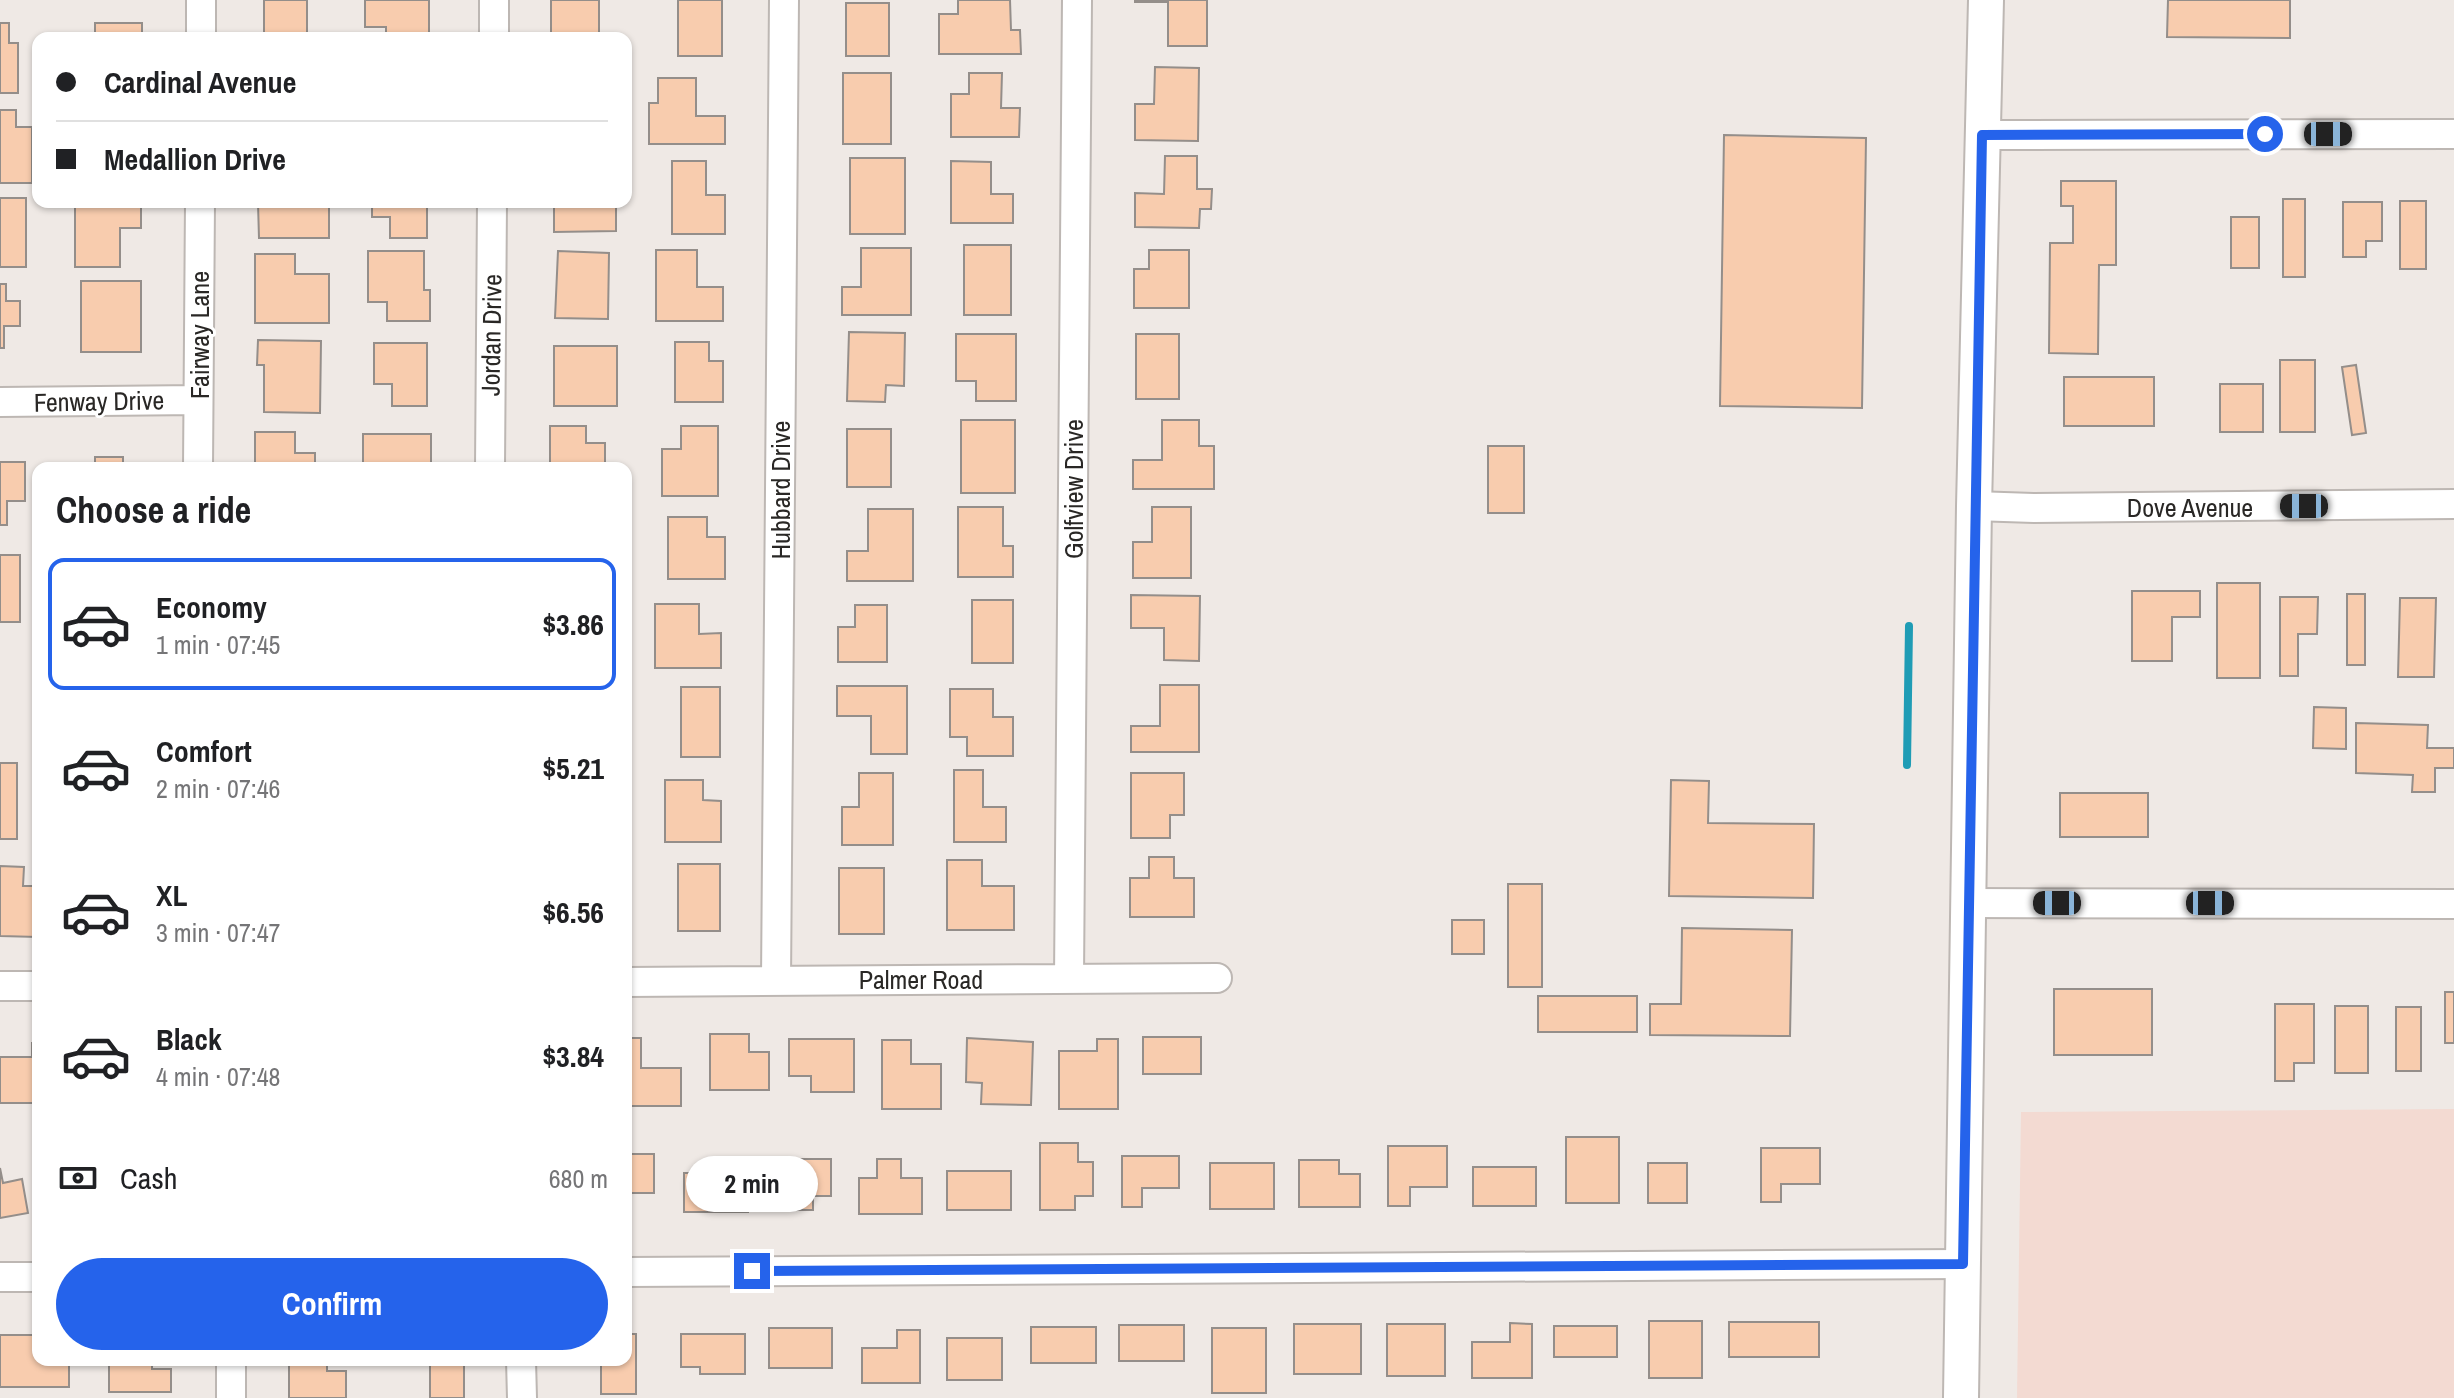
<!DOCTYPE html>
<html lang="en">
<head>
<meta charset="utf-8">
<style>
	body { margin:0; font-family:"Archivo Narrow",sans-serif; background:#f2f2f2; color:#202124; height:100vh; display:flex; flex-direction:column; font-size:30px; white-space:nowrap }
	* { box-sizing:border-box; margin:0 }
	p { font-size:26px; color:#757577 }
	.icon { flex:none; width:44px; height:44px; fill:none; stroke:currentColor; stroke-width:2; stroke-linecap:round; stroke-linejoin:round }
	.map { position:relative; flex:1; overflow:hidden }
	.sheet { position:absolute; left:32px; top:462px; width:600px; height:904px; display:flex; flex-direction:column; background:#fff; border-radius:16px; box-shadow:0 2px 6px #0004 }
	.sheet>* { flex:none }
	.hud { position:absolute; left:32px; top:32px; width:600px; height:176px; border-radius:16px; box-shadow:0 2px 6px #0004; display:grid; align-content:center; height:176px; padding:0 24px; background:#fff }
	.end { position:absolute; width:36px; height:36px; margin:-18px; border:10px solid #2563eb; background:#fff; box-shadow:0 0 0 4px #fff }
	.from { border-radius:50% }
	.bubble { position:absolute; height:56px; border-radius:28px; background:#fff; box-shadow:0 2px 6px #0004; font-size:26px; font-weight:700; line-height:56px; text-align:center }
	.car { position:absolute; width:24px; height:48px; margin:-24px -12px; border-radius:10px; box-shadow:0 0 6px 2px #0007; background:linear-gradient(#222 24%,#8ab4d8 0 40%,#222 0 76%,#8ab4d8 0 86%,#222 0) }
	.hud b { display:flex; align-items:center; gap:28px; height:76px; font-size:30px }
	.hud b+b { border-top:2px solid #e0e0e0 }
	.hud i { width:20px; height:20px; background:#202124 }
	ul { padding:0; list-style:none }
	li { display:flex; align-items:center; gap:24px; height:132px; margin:0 16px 12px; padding:0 8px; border:4px solid transparent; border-radius:16px }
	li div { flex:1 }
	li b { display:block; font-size:30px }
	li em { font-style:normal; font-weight:700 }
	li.current { border-color:#2563eb }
	li>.icon { width:72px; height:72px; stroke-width:1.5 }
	h2 { padding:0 24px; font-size:36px; line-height:96px }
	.pay { display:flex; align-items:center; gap:20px; height:88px; padding:0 24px; font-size:30px }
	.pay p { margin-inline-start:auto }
	.cta { display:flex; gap:16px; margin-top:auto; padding:16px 24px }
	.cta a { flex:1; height:92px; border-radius:48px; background:#2563eb; color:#fff; font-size:32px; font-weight:700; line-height:92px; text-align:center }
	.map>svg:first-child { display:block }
	.education { fill:#f3dad2 }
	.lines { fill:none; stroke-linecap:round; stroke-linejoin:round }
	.stream { stroke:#1f9cb5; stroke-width:8 }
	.building { fill:#f8ccae; stroke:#948e8a; stroke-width:2 }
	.minor-casing { stroke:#bdb7b3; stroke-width:32 }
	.major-casing { stroke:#bdb7b3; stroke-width:38 }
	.minor { stroke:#fff; stroke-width:28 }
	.major { stroke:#fff; stroke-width:34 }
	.route { stroke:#2563eb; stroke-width:10 }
	.labels { text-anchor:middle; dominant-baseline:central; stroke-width:6; stroke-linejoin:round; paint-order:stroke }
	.street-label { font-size:26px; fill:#292725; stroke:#fff }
</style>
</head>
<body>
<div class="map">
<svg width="2454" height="1398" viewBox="0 0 2454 1398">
	<rect width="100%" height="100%" fill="#efe9e5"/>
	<path class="education" d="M 2454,1109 L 2454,1398 L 2017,1398 L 2021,1112 Z"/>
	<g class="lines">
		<path class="stream" d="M 1907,765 L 1909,626"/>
	</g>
	<path class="building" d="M 264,0 L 307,0 L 307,38 L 264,38 Z
		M 365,0 L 429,0 L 429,38 L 386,38 L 386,27 L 365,27 Z
		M 551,0 L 599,0 L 599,38 L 551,38 Z
		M 678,0 L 722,0 L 722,56 L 678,56 Z
		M 958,0 L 1010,0 L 1011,30 L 1020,30 L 1021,54 L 939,54 L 939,14 L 958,14 Z
		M 1135,0 L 1207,0 L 1207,46 L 1168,46 L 1168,2 L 1135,2 Z
		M 2168,0 L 2290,0 L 2290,38 L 2167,37 Z
		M 846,3 L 889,3 L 889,56 L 846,56 Z
		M 0,23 L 9,23 L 9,43 L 18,43 L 18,93 L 0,93 Z
		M 95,23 L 142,23 L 142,38 L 95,38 Z
		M 1155,67 L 1199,68 L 1198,141 L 1135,140 L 1135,104 L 1154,104 Z
		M 843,73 L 891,73 L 891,144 L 843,144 Z
		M 969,73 L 1002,73 L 1001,108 L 1020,108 L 1019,137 L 951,137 L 951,94 L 969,94 Z
		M 658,78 L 696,78 L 696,116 L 725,116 L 725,144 L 649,144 L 649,103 L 658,103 Z
		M 0,110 L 16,110 L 16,127 L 32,127 L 32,183 L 0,183 Z
		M 1724,135 L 1866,138 L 1862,408 L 1720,406 Z
		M 1165,156 L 1197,156 L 1197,189 L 1212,189 L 1211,209 L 1200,209 L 1199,228 L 1135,227 L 1135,193 L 1164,194 Z
		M 850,158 L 905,158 L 905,234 L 850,234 Z
		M 672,161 L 706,161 L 706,195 L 725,195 L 725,234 L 672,234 Z
		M 951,161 L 991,162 L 991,194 L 1013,194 L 1013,223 L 951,223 Z
		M 2061,181 L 2116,181 L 2116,265 L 2099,265 L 2098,354 L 2049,353 L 2050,243 L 2073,243 L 2073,206 L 2061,206 Z
		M 0,198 L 26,198 L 26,267 L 0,267 Z
		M 2283,199 L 2305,199 L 2305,277 L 2283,277 Z
		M 2400,201 L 2426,201 L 2426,269 L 2400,269 Z
		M 75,202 L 141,202 L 141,228 L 120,228 L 120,267 L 75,267 Z
		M 329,202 L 329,238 L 259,238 L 258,203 Z
		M 372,202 L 427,202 L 427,238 L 390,238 L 390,217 L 372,217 Z
		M 562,202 L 616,202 L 616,231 L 554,232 L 554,207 L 562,207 Z
		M 2343,202 L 2382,202 L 2382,241 L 2366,241 L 2366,257 L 2343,257 Z
		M 2231,217 L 2259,217 L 2259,268 L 2231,268 Z
		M 964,245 L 1011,245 L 1011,315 L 964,315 Z
		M 861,248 L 911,248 L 911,315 L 842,315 L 842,287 L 861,287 Z
		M 656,250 L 697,250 L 697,287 L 723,287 L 723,321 L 656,321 Z
		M 1149,250 L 1189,250 L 1189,308 L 1134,308 L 1134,269 L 1149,269 Z
		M 368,251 L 424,251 L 424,290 L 430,290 L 430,321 L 387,321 L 387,302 L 368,302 Z
		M 558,251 L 609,253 L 608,319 L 555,318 Z
		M 255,254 L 295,254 L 295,274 L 329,274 L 329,323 L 255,323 Z
		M 81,281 L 141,281 L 141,352 L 81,352 Z
		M 0,284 L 6,284 L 6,301 L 20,301 L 20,326 L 4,326 L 4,348 L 0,348 Z
		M 849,332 L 905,333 L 904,386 L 886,385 L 885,402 L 847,401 Z
		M 956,334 L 1016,334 L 1016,401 L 976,401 L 976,381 L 956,381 Z
		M 1136,334 L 1179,334 L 1179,399 L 1136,399 Z
		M 258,340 L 321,341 L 320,413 L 264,412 L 264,365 L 257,365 Z
		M 675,342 L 709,342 L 709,361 L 723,361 L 723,402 L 675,402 Z
		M 374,343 L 427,343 L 427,406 L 392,406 L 392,384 L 374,384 Z
		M 554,346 L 617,346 L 617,406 L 554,406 Z
		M 2280,360 L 2315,360 L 2315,432 L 2280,432 Z
		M 2356,365 L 2366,433 L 2352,435 L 2342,367 Z
		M 2064,377 L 2154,377 L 2154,426 L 2064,426 Z
		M 2220,384 L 2263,384 L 2263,432 L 2220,432 Z
		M 961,420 L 1015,420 L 1015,493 L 961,493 Z
		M 1162,420 L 1199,420 L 1199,446 L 1214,446 L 1214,489 L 1133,489 L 1133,460 L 1162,460 Z
		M 550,426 L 586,426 L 586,443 L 605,443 L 605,468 L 550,468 Z
		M 681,426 L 718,426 L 718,496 L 662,496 L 662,449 L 681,449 Z
		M 847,429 L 891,429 L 891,487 L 847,487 Z
		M 255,432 L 295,432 L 295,453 L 315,453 L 315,468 L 255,468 Z
		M 363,434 L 431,434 L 431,468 L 363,468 Z
		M 1488,446 L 1524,446 L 1524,513 L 1488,513 Z
		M 95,457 L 123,457 L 123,468 L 95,468 Z
		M 0,462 L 25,462 L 25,501 L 7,501 L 7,525 L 0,525 Z
		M 958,507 L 1003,507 L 1003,546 L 1013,546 L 1013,577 L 958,577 Z
		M 1152,507 L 1191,507 L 1191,578 L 1133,578 L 1133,542 L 1152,542 Z
		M 868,509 L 913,509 L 913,581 L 847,581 L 847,551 L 868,551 Z
		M 668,517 L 707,517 L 707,537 L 725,537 L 725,579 L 668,579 Z
		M 0,555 L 20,555 L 20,622 L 0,622 Z
		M 2217,583 L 2260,583 L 2260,678 L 2217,678 Z
		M 2132,591 L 2200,591 L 2200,617 L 2172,617 L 2172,661 L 2132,661 Z
		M 2347,594 L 2365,594 L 2365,665 L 2347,665 Z
		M 1131,595 L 1200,596 L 1199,661 L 1164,660 L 1164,628 L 1131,628 Z
		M 2280,597 L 2318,597 L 2317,634 L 2298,634 L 2298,676 L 2280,676 Z
		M 2400,598 L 2436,598 L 2434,677 L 2398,677 Z
		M 972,600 L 1013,600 L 1013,663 L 972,663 Z
		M 655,604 L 699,604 L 699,634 L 721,633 L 721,668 L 655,668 Z
		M 855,605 L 887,605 L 887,662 L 838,662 L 838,627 L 855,627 Z
		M 1160,685 L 1199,685 L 1199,752 L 1131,752 L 1131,726 L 1160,726 Z
		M 837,686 L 907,686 L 907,754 L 871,754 L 871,716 L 837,716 Z
		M 681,687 L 720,687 L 720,757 L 681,757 Z
		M 950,689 L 993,689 L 993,717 L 1013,717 L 1013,756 L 967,756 L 967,737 L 950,737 Z
		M 2314,707 L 2346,708 L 2346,749 L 2313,748 Z
		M 2356,723 L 2428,725 L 2427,748 L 2454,748 L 2454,768 L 2435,768 L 2435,792 L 2412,792 L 2413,775 L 2356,773 Z
		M 0,763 L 17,763 L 17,839 L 0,839 Z
		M 954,770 L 983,770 L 983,807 L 1006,807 L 1006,842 L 954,842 Z
		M 859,773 L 893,773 L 893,845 L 842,845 L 842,807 L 859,807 Z
		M 1131,773 L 1184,773 L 1184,815 L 1170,815 L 1170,838 L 1131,838 Z
		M 665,780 L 703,780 L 703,800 L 721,801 L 721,842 L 665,842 Z
		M 1671,780 L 1709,781 L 1708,823 L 1814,824 L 1813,898 L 1669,896 Z
		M 2060,793 L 2148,793 L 2148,837 L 2060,837 Z
		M 1149,857 L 1174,857 L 1174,878 L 1194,878 L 1194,917 L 1130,917 L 1130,878 L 1149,878 Z
		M 947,860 L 982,860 L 982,886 L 1014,886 L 1014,930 L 947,930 Z
		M 678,864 L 720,864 L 720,931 L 678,931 Z
		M 0,866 L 24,867 L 23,886 L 38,886 L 38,937 L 0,936 Z
		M 839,868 L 884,868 L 884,934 L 839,934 Z
		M 1508,884 L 1542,884 L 1542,987 L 1508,987 Z
		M 1452,920 L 1484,920 L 1484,954 L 1452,954 Z
		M 1682,928 L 1792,930 L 1790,1036 L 1650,1035 L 1650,1004 L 1681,1004 Z
		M 2054,989 L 2152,989 L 2152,1055 L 2054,1055 Z
		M 2445,992 L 2454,992 L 2454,1043 L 2445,1043 Z
		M 1538,996 L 1637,996 L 1637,1032 L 1538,1032 Z
		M 2275,1004 L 2314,1004 L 2314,1063 L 2294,1063 L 2294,1081 L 2275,1081 Z
		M 2335,1006 L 2368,1006 L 2368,1073 L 2335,1073 Z
		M 2396,1007 L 2421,1007 L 2421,1071 L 2396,1071 Z
		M 710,1034 L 749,1034 L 749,1052 L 769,1052 L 769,1090 L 710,1090 Z
		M 1143,1037 L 1201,1037 L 1201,1074 L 1143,1074 Z
		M 626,1038 L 641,1038 L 641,1068 L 681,1068 L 681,1106 L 626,1106 Z
		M 967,1038 L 1033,1042 L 1031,1105 L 981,1104 L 982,1083 L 966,1082 Z
		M 789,1039 L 854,1039 L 854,1092 L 811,1092 L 811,1076 L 789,1076 Z
		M 1097,1039 L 1118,1039 L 1118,1109 L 1059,1109 L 1059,1051 L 1097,1051 Z
		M 882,1040 L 911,1040 L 911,1064 L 941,1064 L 941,1109 L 882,1109 Z
		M 32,1043 L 38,1043 L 38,1103 L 0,1103 L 0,1057 L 32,1057 Z
		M 1566,1137 L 1619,1137 L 1619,1203 L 1566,1203 Z
		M 1040,1143 L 1078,1143 L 1078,1162 L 1093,1162 L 1093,1196 L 1075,1196 L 1075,1210 L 1040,1210 Z
		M 1388,1146 L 1447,1146 L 1447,1187 L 1410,1187 L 1410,1206 L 1388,1206 Z
		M 1761,1148 L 1820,1148 L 1820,1184 L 1781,1184 L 1781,1202 L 1761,1202 Z
		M 626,1154 L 654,1154 L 654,1193 L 626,1193 Z
		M 1122,1156 L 1179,1156 L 1179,1188 L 1142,1188 L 1142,1207 L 1122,1207 Z
		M 777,1159 L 831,1159 L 831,1196 L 813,1196 L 813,1210 L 777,1210 Z
		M 877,1159 L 901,1159 L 901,1178 L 922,1178 L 922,1214 L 859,1214 L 859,1178 L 877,1178 Z
		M 1299,1160 L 1339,1160 L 1339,1174 L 1360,1174 L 1360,1207 L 1299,1207 Z
		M 1210,1163 L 1274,1163 L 1274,1209 L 1210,1209 Z
		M 1648,1163 L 1687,1163 L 1687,1203 L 1648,1203 Z
		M 1473,1167 L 1536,1167 L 1536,1206 L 1473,1206 Z
		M 0,1168 L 3,1183 L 22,1179 L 28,1213 L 0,1218 Z
		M 947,1171 L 1011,1171 L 1011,1210 L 947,1210 Z
		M 684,1173 L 748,1173 L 748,1212 L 684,1212 Z
		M 1649,1321 L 1702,1321 L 1702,1378 L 1649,1378 Z
		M 1729,1322 L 1819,1322 L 1819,1357 L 1729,1357 Z
		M 1510,1323 L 1532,1324 L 1532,1378 L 1472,1378 L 1472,1342 L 1510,1342 Z
		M 1294,1324 L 1361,1324 L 1361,1374 L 1294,1374 Z
		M 1387,1324 L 1445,1324 L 1445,1376 L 1387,1376 Z
		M 1119,1325 L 1184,1325 L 1184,1361 L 1119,1361 Z
		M 1554,1326 L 1617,1326 L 1617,1357 L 1554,1357 Z
		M 1031,1327 L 1096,1327 L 1096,1363 L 1031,1363 Z
		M 769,1328 L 832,1328 L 832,1368 L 769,1368 Z
		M 1212,1328 L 1266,1328 L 1266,1393 L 1212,1393 Z
		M 897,1330 L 920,1330 L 920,1383 L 862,1383 L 862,1348 L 897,1348 Z
		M 626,1334 L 636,1334 L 636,1394 L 601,1394 L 601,1360 L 626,1360 Z
		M 681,1334 L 745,1334 L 745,1374 L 700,1374 L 700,1367 L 681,1367 Z
		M 0,1335 L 38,1335 L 38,1360 L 69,1360 L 69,1387 L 0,1387 Z
		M 947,1338 L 1002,1338 L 1002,1380 L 947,1380 Z
		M 109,1360 L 152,1360 L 152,1369 L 171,1369 L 171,1392 L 109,1392 Z
		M 289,1360 L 327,1360 L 327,1371 L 346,1371 L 346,1398 L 289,1398 Z
		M 430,1360 L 464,1360 L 464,1398 L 430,1398 Z"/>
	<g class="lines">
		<g class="minor-casing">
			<path id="minor" d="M 201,38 L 201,0
				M 494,38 L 494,0
				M 1982,135 L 2454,134
				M 0,402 L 198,400
				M 198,468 L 200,202
				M 490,468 L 492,202
				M 1974,506 L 2034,508 L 2454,504
				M 1970,903 L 2454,904
				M 1069,978 L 1077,0
				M 776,980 L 784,0
				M 626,982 L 1217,978
				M 0,986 L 38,986
				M 626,1272 L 1963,1264
				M 0,1277 L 38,1277
				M 231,1360 L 231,1398
				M 521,1360 L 522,1398"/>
		</g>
		<g class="major-casing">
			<path id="major" d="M 1961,1398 L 1974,506 L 1986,0"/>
		</g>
		<use href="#minor" class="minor"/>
		<use href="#major" class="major"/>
	</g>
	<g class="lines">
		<path class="route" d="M 752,1271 L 1963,1264 L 1982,135 L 2265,134"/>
	</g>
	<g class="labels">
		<g class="street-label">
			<text transform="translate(199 335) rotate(-90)">Fairway Lane</text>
			<text transform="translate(491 335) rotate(-89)">Jordan Drive</text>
			<text transform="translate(99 401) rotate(-1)">Fenway Drive</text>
			<text transform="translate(1073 489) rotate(-90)">Golfview Drive</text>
			<text transform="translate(780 490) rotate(-90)">Hubbard Drive</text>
			<text x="2190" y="507">Dove Avenue</text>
			<text x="921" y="979">Palmer Road</text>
		</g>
	</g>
</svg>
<i class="end from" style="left:2265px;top:134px"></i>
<i class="end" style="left:752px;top:1271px"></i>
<div class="bubble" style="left:686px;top:1156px;width:132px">2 min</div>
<i class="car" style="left:2328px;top:134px;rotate:90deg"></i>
<i class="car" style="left:2304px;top:506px;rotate:270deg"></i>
<i class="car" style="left:2057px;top:903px;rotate:270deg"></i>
<i class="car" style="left:2210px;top:903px;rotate:90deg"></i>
<div class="hud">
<b><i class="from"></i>Cardinal Avenue</b>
<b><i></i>Medallion Drive</b>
</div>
<section class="sheet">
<h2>Choose a ride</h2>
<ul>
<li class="current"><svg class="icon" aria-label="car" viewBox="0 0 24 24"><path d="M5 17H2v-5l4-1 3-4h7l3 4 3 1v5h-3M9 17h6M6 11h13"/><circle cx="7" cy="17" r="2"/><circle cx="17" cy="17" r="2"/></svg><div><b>Economy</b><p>1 min · 07:45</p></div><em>$3.86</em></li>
<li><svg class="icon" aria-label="car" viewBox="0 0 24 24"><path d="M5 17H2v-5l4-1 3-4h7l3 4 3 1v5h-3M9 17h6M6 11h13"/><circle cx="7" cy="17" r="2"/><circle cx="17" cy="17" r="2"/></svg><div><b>Comfort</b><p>2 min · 07:46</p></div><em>$5.21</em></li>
<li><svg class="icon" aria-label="car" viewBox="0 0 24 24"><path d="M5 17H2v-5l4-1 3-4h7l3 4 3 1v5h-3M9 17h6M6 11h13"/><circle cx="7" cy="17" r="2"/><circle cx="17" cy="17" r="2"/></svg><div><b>XL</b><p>3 min · 07:47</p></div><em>$6.56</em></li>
<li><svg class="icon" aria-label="car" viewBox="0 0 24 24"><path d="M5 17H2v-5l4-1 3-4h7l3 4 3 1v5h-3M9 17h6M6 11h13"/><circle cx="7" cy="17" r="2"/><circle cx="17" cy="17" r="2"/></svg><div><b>Black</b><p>4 min · 07:48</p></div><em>$3.84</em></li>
</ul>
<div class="pay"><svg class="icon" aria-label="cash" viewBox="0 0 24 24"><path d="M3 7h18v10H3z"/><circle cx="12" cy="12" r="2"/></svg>Cash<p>680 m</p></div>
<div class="cta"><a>Confirm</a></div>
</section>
</div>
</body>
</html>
